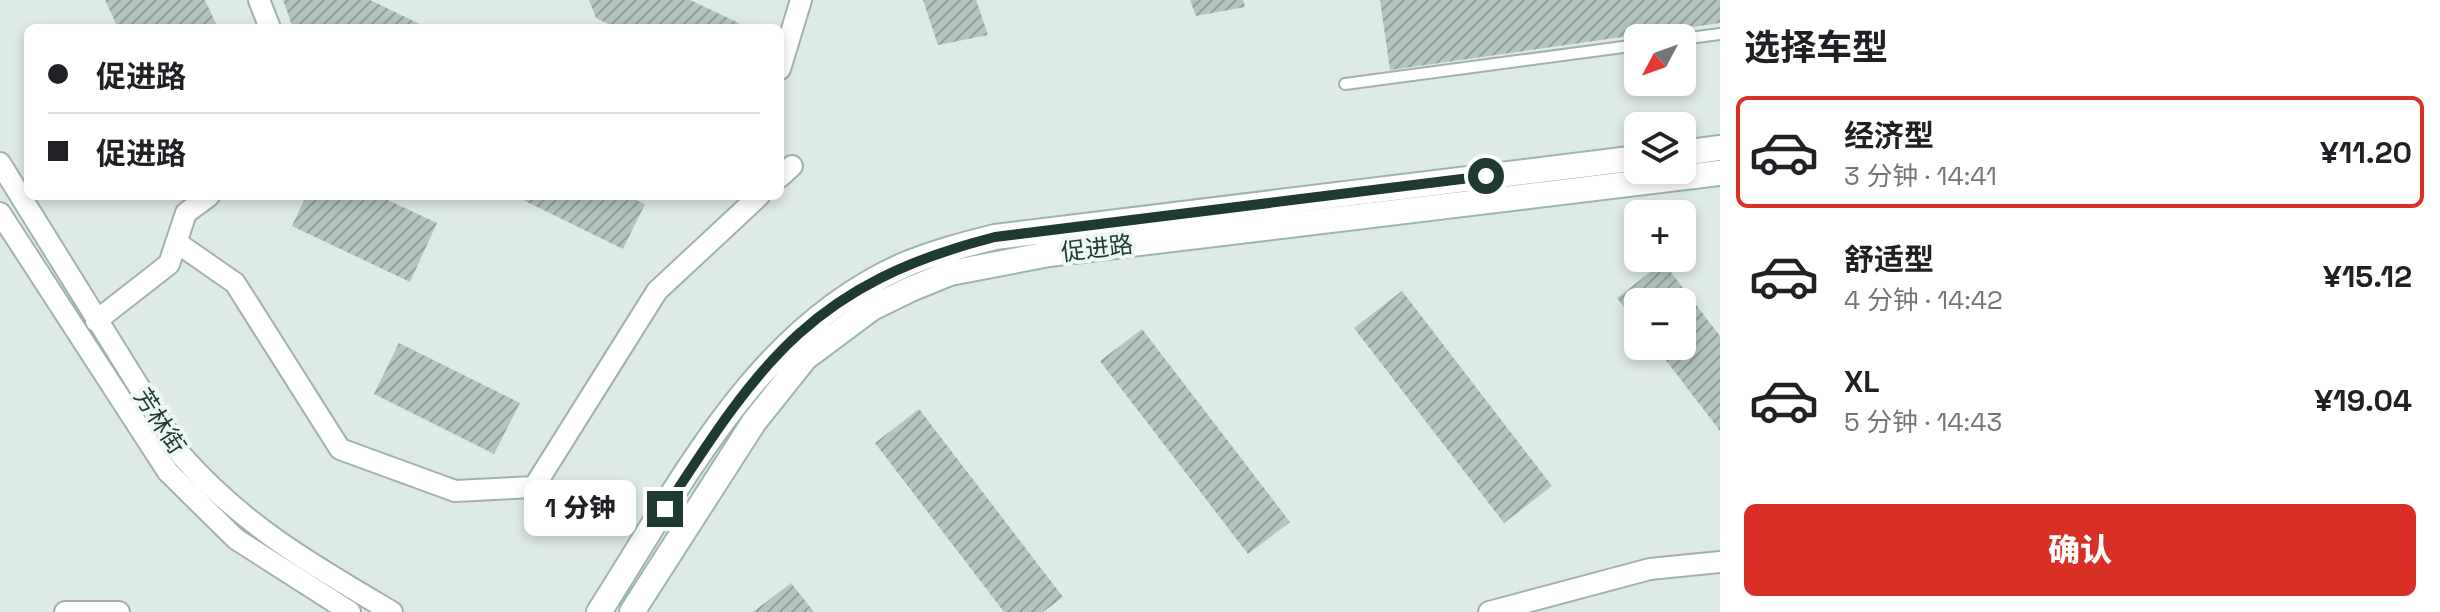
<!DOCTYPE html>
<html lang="zh">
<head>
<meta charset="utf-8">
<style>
	body { margin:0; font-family:"Space Grotesk","Noto Sans SC",sans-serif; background:#f6f6f6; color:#202124; height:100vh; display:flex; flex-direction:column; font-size:30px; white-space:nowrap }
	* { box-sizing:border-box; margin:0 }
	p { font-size:26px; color:#757577 }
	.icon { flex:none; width:44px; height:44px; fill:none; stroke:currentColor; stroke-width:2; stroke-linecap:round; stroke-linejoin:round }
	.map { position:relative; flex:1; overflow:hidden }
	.drawer { display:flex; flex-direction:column; background:#fff; width:720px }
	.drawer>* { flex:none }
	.banner { position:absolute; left:24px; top:24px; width:760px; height:176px; border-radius:12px; box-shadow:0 4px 12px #0003; display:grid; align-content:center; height:176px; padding:0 24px; background:#fff }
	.needle { width:52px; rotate:229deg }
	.controls { position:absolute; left:1624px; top:24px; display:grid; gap:16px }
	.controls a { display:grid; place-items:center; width:72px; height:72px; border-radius:12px; background:#fff; box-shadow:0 4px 12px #0003; font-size:40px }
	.end { position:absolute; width:36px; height:36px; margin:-18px; border:10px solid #1f3a33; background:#fff; box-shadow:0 0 0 4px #fff }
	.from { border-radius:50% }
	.bubble { position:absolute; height:56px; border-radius:12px; background:#fff; box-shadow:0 4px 12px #0003; font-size:26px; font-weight:800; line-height:56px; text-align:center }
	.banner b { display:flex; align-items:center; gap:28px; height:76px; font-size:30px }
	.banner b+b { border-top:2px solid #e0e0e0 }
	.banner i { width:20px; height:20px; background:#202124 }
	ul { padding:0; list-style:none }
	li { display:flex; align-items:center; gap:24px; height:112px; margin:0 16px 12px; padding:0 8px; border:4px solid transparent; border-radius:12px }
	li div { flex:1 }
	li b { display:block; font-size:30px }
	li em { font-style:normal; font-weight:800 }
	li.active { border-color:#d93025 }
	li>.icon { width:72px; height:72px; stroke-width:1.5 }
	h2 { padding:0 24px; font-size:36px; line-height:96px }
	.cta { display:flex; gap:16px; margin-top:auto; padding:16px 24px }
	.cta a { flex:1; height:92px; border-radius:12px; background:#d93025; color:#fff; font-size:32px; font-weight:800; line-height:92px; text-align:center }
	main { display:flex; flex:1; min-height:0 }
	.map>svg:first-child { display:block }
	.building { fill:url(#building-hatch) }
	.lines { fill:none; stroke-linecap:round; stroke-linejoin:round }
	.lane-casing { stroke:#a1b2ac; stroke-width:14 }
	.street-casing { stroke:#a1b2ac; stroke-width:24 }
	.secondary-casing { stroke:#9db6ad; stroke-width:28 }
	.lane { stroke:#fff; stroke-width:10 }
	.street { stroke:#fff; stroke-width:20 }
	.secondary { stroke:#fff; stroke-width:24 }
	.route { stroke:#1f3a33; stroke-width:10 }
	.labels { text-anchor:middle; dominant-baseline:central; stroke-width:8; stroke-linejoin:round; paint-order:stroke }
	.street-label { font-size:24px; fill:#1f3a33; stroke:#eef7f3 }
</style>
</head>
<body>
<main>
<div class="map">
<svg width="1720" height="612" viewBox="0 0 1720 612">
	<defs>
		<pattern id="building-hatch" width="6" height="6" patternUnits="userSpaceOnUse" patternTransform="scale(2)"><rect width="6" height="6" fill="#b3c5be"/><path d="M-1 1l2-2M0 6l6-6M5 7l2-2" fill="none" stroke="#91a19b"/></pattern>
	</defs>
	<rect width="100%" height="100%" fill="#deeae5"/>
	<path class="building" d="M 105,0 L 205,0 L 218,28 L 118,28 Z
		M 283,0 L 370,0 L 428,28 L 293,28 Z
		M 589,0 L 690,0 L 739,23 L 736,28 L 616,28 L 596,18 Z
		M 923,0 L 976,0 L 988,35 L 938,45 Z
		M 1190,0 L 1243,0 L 1245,7 L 1196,16 Z
		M 1380,0 L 1720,0 L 1720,23 L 1390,70 Z
		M 306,196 L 379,196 L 437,223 L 410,282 L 292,226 Z
		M 525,196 L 627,196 L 645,204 L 623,249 L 523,200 Z
		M 1663,262 L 1720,336 L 1720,431 L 1655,346 L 1682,346 L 1682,302 L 1638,302 L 1638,325 L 1617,298 Z
		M 1402,291 L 1552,486 L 1504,523 L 1354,328 Z
		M 1142,329 L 1290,522 L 1248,554 L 1100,361 Z
		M 399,343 L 520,403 L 494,454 L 374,394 Z
		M 919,409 L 1063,597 L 1043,612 L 1004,612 L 875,443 Z
		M 791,583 L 814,612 L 753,612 Z"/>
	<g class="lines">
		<g class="lane-casing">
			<path id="lane" d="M 1682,39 L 1720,34
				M 1345,84 L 1638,45"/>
		</g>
		<g class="street-casing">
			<path id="street" d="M 259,0 L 270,28
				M 780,69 L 801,0
				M 0,163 L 182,456 C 244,526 312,565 392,612
				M 780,177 L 792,166
				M 0,213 L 168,472 L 236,539 L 350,612
				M 176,242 L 235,283 L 340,449 L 455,491 L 534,487 L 657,291 L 759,196
				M 96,321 L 169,264 L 186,213 L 209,196
				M 65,612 L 119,612
				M 1489,612 L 1650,569 L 1720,562"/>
		</g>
		<g class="secondary-casing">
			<path id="secondary" d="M 1682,153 L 1720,148
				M 599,612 C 682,483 755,332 902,266 C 932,253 963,245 995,237 L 1638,158
				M 632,612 L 754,422 L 805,358 L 872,308 L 911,289 L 950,273 L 1049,254 L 1720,173"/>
		</g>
		<use href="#lane" class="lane"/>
		<use href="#street" class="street"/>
		<use href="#secondary" class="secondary"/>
	</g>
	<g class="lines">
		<path class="route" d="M 665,509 C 761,360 814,283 995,237 L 1486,176"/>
	</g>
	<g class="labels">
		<g class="street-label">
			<text transform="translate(1097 248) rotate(-7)">促进路</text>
			<text transform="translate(160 421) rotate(57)">芳林街</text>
		</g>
	</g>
</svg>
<div class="controls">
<a><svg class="needle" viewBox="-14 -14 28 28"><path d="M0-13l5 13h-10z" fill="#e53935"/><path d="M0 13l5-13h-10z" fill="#757577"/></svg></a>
<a><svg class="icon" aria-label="layers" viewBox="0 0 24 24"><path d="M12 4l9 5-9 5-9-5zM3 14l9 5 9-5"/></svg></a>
<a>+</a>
<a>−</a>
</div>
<i class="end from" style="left:1486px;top:176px"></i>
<i class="end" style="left:665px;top:509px"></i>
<div class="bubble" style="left:524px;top:480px;width:112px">1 分钟</div>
<div class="banner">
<b><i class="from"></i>促进路</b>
<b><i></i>促进路</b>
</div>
</div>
<section class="drawer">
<h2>选择车型</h2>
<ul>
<li class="active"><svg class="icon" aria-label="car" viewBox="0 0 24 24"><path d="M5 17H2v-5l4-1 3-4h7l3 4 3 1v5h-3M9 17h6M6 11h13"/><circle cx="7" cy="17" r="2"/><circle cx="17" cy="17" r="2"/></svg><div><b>经济型</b><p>3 分钟 · 14:41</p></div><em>¥11.20</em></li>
<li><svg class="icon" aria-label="car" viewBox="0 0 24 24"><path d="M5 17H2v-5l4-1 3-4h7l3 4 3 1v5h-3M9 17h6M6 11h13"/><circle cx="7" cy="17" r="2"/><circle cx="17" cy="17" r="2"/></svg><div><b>舒适型</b><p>4 分钟 · 14:42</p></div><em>¥15.12</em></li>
<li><svg class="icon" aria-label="car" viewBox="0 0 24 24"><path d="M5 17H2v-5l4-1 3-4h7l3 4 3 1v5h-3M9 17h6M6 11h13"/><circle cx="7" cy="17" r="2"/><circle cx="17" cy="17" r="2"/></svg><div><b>XL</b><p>5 分钟 · 14:43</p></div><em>¥19.04</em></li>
</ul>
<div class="cta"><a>确认</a></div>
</section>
</main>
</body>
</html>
